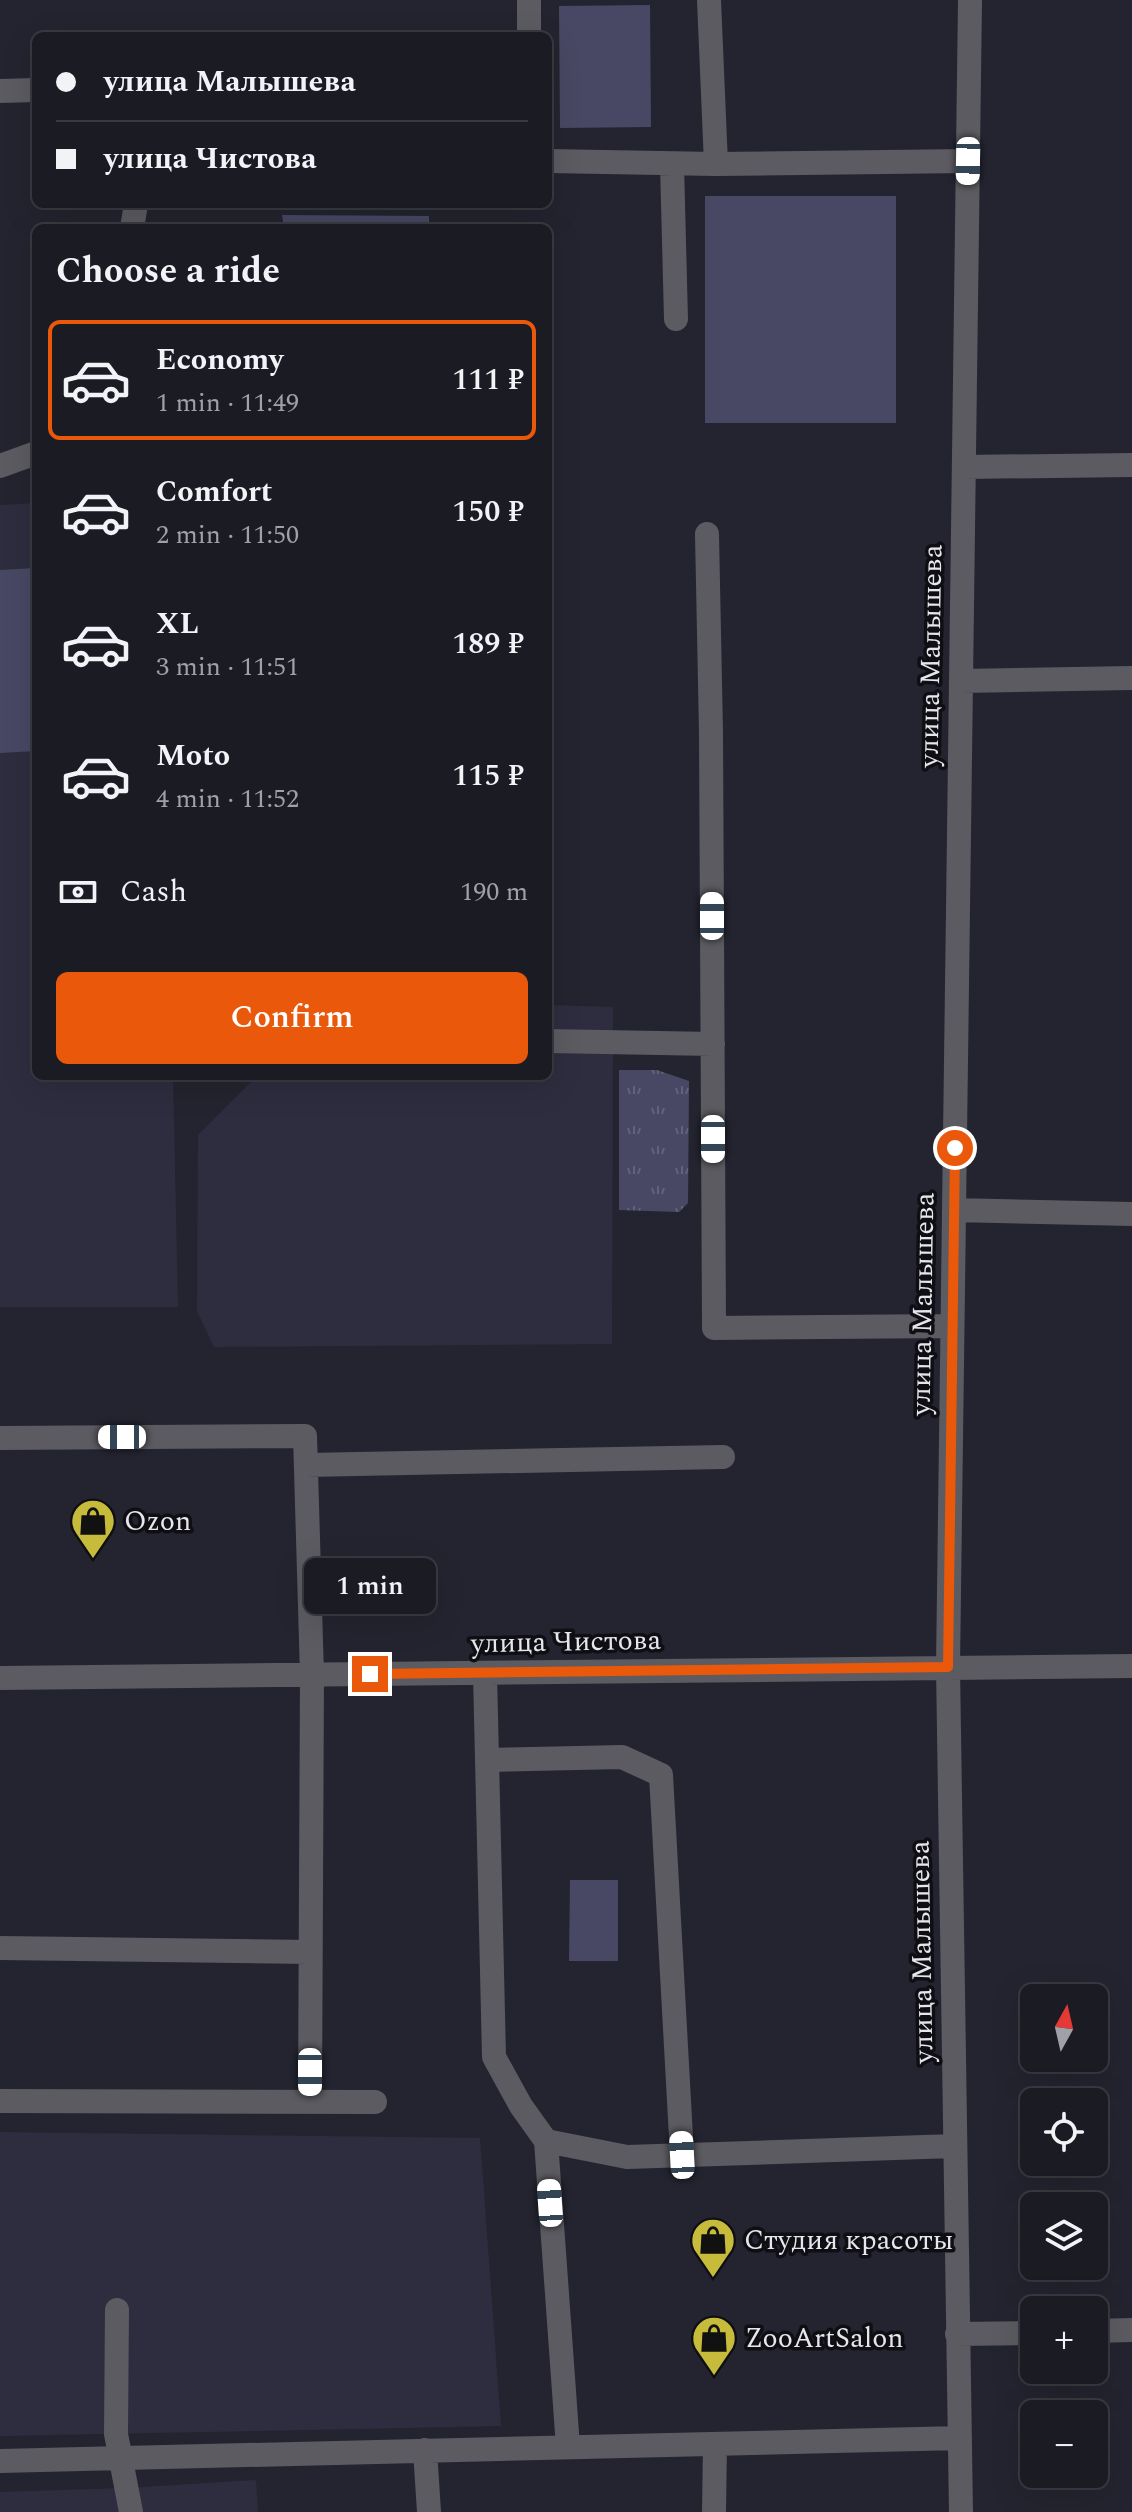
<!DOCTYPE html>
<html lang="en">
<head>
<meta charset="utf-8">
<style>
	body { margin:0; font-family:Spectral,serif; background:#282831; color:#f1f3f6; height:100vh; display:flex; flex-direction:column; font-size:30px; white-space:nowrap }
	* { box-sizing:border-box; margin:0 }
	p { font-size:26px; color:#a0a1a6 }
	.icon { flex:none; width:44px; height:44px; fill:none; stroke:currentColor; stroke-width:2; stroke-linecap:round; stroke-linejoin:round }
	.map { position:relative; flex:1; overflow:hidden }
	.sheet { position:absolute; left:32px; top:224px; width:520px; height:856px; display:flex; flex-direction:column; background:#1b1b24; border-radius:12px; box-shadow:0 8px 32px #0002,0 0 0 2px #393941 }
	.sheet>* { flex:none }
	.top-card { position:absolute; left:32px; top:32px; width:520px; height:176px; border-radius:12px; box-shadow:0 8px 32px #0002,0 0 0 2px #393941; display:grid; align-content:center; height:176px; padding:0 24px; background:#1b1b24 }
	.needle { width:52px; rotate:8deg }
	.fabs { position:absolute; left:1020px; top:1984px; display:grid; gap:16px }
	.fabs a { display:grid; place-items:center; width:88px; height:88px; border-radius:12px; background:#1b1b24; box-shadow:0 8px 32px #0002,0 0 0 2px #393941; font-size:40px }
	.end { position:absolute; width:36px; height:36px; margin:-18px; border:10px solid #ea580c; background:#fff; box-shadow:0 0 0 4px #fff }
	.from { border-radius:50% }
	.bubble { position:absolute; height:56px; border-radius:12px; background:#1b1b24; box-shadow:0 8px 32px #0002,0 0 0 2px #393941; font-size:26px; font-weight:600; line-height:56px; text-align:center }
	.car { position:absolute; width:24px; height:48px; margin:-24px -12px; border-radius:10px; box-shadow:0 0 6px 2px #0007; background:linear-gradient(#fff 24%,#345 0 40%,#fff 0 76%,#345 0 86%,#fff 0) }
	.top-card b { display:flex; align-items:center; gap:28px; height:76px; font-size:30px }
	.top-card b+b { border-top:2px solid #393941 }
	.top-card i { width:20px; height:20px; background:#f1f3f6 }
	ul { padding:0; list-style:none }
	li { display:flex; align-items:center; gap:24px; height:120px; margin:0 16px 12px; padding:0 8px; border:4px solid transparent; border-radius:12px }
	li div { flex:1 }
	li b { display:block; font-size:30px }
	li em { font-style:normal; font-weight:600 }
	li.selected { border-color:#ea580c }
	li>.icon { width:72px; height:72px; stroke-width:1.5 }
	h2 { padding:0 24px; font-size:36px; line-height:96px }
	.pay { display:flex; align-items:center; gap:20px; height:88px; padding:0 24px; font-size:30px }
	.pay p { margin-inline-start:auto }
	.action { display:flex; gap:16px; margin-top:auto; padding:16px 24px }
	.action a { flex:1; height:92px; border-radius:12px; background:#ea580c; color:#fff; font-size:32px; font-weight:600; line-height:92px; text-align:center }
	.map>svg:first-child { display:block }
	.built { fill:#2d2d3f }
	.grass { fill:url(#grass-tufts) }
	.green { fill:#484864 }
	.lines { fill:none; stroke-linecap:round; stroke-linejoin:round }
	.minor { stroke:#5b5b61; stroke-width:24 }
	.route { stroke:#ea580c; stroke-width:10 }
	.labels { text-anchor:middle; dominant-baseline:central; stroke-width:7; stroke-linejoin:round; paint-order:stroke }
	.street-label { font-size:28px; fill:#e6e6ee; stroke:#0e0e13 }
	.poi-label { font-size:28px; fill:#e6e6ee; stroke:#0e0e13; text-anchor:start }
</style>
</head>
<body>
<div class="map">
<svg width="1132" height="2512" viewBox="0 0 1132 2512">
	<defs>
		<pattern id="grass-tufts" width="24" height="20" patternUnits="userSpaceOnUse" patternTransform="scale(2)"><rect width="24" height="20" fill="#484864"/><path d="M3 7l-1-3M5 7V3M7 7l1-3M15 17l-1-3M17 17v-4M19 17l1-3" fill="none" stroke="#62627a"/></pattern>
	</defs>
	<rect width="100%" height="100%" fill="#242430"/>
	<path class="built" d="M 36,503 L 36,1076 L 173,1076 L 178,1307 L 0,1307 L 0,505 Z
		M 548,1005 L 613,1007 L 612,1344 L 214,1347 L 197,1311 L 198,1135 L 257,1076 L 548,1076 Z
		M 0,2132 L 480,2138 L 501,2426 L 0,2436 Z
		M 256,2480 L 258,2512 L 0,2512 L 0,2492 L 127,2488 Z"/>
	<path class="grass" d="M 282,215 L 429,216 L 429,228 L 284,228 Z
		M 619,1070 L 657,1070 L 689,1081 L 688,1203 L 679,1212 L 619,1210 Z"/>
	<path class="green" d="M 650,5 L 651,127 L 560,128 L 559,6 Z
		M 896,196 L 896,423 L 705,423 L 705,196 Z
		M 36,568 L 36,751 L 0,753 L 0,570 Z
		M 570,1880 L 618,1880 L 618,1961 L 569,1961 Z"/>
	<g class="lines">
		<path class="minor" d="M 529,0 L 529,36
			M 709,0 L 716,164
			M 0,91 L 36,90
			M 548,161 L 716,164 L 968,161
			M 672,164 L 676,319
			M 132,228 L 136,204
			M 0,466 L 36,453
			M 964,467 L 1132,465
			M 707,534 L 711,732 L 714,1328 L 952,1326
			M 961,681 L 1132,678
			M 548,1041 L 713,1044
			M 954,1210 L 1132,1214
			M 0,1438 L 305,1436 L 312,1675 L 310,2102
			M 306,1465 L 723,1457
			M 485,1673 L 494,2057 L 521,2106 L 546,2141 L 627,2157 L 954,2146
			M 0,1678 L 1132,1666
			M 487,1760 L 622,1757 L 661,1775 L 682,2155
			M 0,1948 L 310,1952
			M 0,2101 L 375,2102
			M 546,2141 L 568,2447
			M 117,2310 L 116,2434 L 131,2512
			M 1094,2331 L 1132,2330
			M 957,2334 L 1034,2333
			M 425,2450 L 429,2512
			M 0,2461 L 960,2438
			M 714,2512 L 715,2444
			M 961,2512 L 948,1667 L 970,0"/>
	</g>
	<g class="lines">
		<path class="route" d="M 370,1674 L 948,1667 L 955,1148"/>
	</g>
	<defs>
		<g id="shop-pin" transform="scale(2.3)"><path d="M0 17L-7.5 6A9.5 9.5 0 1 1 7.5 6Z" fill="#c7bb3c" stroke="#0e0e13"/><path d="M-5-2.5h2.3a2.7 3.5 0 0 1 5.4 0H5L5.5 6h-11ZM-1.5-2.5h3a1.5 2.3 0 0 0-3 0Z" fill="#111"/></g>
	</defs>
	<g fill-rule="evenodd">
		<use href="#shop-pin" x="93" y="1521"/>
		<use href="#shop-pin" x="713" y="2240"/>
		<use href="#shop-pin" x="714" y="2338"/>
	</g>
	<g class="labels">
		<g class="street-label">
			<text transform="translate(931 656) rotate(-89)">улица Малышева</text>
			<text transform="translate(923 1304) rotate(-89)">улица Малышева</text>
			<text transform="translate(566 1642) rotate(-1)">улица Чистова</text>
			<text transform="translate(922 1952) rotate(-91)">улица Малышева</text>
		</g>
		<g class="poi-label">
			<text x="124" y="1521">Ozon</text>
			<text x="744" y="2240">Студия красоты</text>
			<text x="745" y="2338">ZooArtSalon</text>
		</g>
	</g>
</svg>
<div class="fabs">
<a><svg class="needle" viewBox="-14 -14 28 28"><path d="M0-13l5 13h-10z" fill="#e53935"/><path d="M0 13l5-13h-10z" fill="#a0a1a6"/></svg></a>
<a><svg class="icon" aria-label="locate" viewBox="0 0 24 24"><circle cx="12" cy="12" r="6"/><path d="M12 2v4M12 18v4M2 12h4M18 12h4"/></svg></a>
<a><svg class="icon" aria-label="layers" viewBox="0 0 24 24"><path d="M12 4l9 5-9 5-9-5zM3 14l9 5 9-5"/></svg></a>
<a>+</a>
<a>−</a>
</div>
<i class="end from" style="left:955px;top:1148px"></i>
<i class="end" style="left:370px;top:1674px"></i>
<div class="bubble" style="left:304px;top:1558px;width:132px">1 min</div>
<i class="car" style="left:968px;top:161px;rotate:181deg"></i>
<i class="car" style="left:712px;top:916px;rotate:0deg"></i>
<i class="car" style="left:713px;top:1139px;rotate:180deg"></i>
<i class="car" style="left:122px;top:1437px;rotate:270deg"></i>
<i class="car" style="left:310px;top:2072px;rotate:180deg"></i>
<i class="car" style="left:682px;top:2155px;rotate:357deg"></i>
<i class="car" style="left:550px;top:2203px;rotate:356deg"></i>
<div class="top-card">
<b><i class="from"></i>улица Малышева</b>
<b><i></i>улица Чистова</b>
</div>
<section class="sheet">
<h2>Choose a ride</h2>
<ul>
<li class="selected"><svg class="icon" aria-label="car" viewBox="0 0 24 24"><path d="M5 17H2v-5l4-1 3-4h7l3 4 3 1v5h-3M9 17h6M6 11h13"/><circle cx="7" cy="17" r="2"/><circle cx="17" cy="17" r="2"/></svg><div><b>Economy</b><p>1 min · 11:49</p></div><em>111 ₽</em></li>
<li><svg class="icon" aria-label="car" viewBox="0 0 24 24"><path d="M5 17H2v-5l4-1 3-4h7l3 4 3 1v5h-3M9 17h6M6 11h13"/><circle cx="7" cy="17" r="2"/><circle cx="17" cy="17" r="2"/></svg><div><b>Comfort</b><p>2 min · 11:50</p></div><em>150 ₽</em></li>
<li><svg class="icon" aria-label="car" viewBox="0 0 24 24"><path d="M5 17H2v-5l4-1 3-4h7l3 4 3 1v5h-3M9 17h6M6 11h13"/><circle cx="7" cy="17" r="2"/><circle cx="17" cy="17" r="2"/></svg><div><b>XL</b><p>3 min · 11:51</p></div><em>189 ₽</em></li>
<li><svg class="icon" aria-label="car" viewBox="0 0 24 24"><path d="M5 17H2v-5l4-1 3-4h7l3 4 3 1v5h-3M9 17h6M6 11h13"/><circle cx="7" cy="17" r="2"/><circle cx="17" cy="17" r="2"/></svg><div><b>Moto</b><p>4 min · 11:52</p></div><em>115 ₽</em></li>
</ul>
<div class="pay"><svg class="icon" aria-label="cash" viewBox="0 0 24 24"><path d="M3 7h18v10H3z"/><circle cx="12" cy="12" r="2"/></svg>Cash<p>190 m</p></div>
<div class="action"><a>Confirm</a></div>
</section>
</div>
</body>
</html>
